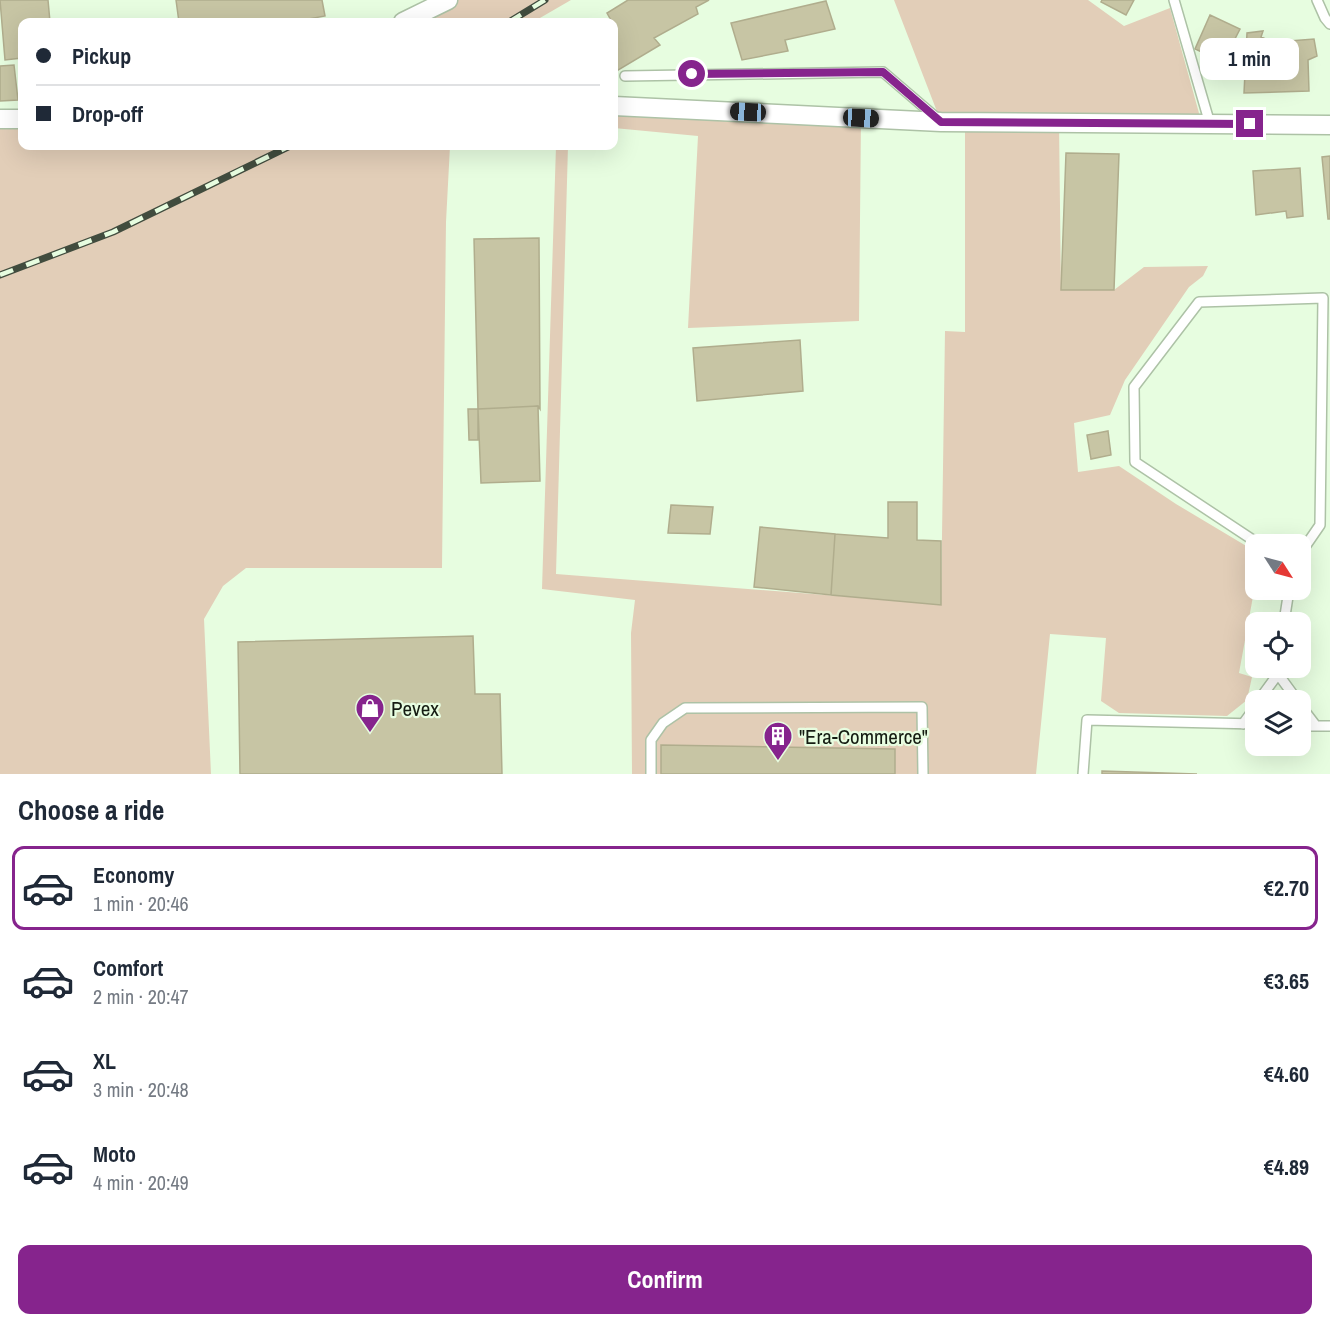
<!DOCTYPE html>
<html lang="en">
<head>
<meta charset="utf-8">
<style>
	body { margin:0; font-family:"Archivo Narrow",sans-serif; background:#f6f6f7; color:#1f2937; height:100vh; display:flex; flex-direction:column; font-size:22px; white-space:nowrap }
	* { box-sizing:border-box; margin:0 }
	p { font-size:20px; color:#747a83 }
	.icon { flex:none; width:33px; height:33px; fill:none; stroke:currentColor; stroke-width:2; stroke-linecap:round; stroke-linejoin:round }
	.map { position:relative; height:774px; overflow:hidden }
	.panel { display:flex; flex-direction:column; background:#fff; flex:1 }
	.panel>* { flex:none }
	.guide { position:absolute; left:18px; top:18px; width:600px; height:132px; border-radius:12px; box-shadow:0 6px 24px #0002; display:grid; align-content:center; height:132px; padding:0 18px; background:#fff }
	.needle { width:39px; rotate:126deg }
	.controls { position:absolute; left:1245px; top:534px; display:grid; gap:12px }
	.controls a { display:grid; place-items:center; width:66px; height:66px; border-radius:12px; background:#fff; box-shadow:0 6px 24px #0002; font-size:30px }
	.end { position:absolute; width:27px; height:27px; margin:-14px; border:8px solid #86248d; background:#fff; box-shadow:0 0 0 3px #fff }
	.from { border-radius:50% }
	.bubble { position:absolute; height:42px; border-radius:12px; background:#fff; box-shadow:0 6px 24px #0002; font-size:20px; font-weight:700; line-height:42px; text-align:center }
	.car { position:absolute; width:18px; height:36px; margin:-18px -9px; border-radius:8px; box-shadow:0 0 4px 2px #0007; background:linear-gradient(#222 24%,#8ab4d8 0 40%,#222 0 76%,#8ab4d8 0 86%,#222 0) }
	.guide b { display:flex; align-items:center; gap:21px; height:57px; font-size:22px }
	.guide b+b { border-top:2px solid #e0e1e3 }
	.guide i { width:15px; height:15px; background:#1f2937 }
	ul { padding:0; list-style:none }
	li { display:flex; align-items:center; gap:18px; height:84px; margin:0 12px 9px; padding:0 6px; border:3px solid transparent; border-radius:12px }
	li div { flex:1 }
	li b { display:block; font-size:22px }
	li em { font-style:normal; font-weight:700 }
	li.selected { border-color:#86248d }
	li>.icon { width:54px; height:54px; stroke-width:1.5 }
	h2 { padding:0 18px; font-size:27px; line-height:72px }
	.action { display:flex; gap:12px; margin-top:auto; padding:12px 18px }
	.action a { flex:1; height:69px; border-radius:12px; background:#86248d; color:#fff; font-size:24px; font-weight:700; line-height:69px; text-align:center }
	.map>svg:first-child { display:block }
	.green { fill:#e2ceb8 }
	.building { fill:#c7c5a4; stroke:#b0ad8d; stroke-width:1.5 }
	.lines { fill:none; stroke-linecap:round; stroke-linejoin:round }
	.service-casing { stroke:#adc2a6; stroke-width:12 }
	.minor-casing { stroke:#adc2a6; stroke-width:21 }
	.service { stroke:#fff; stroke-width:9 }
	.minor { stroke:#fff; stroke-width:18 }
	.rail-casing { stroke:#414c3e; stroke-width:7 }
	.rail { stroke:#e7fde0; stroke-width:4.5; stroke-dasharray:14; stroke-linecap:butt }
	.route { stroke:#86248d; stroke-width:8 }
	.labels { text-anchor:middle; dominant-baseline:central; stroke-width:4.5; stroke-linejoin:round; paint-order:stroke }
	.poi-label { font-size:21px; fill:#151c12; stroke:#e7fde0; text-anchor:start }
</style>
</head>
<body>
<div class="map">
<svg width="1330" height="774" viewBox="0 0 1330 774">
	<rect width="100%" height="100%" fill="#e7fde0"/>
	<path class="green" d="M 448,0 L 571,0 L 533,22 L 403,22 Z
		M 894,0 L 1088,0 L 1124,26 L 1170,8 L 1202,124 L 1059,123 L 1061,289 L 1114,290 L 1144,267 L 1208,266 L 1203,276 L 1189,287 L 1125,380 L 1110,415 L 1074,423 L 1078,472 L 1119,466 L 1176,504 L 1248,547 L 1255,555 L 1256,590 L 1268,590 L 1268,592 L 1254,591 L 1239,673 L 1252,677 L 1247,700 L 1227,716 L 1119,713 L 1101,701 L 1106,638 L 1050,634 L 1036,774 L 632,774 L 631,633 L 635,600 L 542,589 L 556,146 L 568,146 L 556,574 L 941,604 L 945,331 L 965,332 L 965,122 L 941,122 Z
		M 614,106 L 861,118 L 859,321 L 688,328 L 698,136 L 614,128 Z
		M 0,119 L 22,119 L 22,146 L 450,146 L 446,222 L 442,568 L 246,568 L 223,586 L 204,619 L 211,774 L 0,774 Z"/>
	<path class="building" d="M 0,0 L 48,0 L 50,22 L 22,22 L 22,58 L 5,60 Z
		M 176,0 L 322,0 L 325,16 L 303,20 L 304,22 L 179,22 Z
		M 628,0 L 709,0 L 696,7 L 698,14 L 654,38 L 660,45 L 615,72 L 614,69 L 614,22 L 612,22 L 607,13 Z
		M 1102,0 L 1134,0 L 1126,15 L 1101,2 Z
		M 826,1 L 835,29 L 785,40 L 788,51 L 742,60 L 731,23 Z
		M 1210,15 L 1240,29 L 1223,62 L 1195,49 Z
		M 1263,31 L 1261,37 L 1268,40 L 1259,76 L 1280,73 L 1277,42 L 1314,39 L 1317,56 L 1308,60 L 1309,91 L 1244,93 L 1247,33 Z
		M 14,65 L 18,100 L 0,101 L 0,66 Z
		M 1066,153 L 1119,154 L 1114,290 L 1061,290 Z
		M 1330,156 L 1330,219 L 1328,219 L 1322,157 Z
		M 1300,168 L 1303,216 L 1287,218 L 1286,211 L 1256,215 L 1253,171 Z
		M 539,238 L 540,409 L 538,406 L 478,409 L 474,239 Z
		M 800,340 L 803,391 L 697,401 L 693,348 Z
		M 538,406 L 540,481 L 481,483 L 478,409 Z
		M 468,409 L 478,409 L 478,440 L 469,440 Z
		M 1108,431 L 1111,455 L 1091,459 L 1087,435 Z
		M 888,502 L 917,502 L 917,540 L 941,541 L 941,605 L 831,595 L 835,534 L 888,538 Z
		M 671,505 L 713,507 L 710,534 L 668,533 Z
		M 760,527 L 835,534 L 831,595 L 754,587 Z
		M 473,636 L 475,694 L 500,694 L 502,774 L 240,774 L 238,642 Z
		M 661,745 L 895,749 L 895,774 L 661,774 Z
		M 1102,771 L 1197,774 L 1102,774 Z"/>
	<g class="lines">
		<g class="service-casing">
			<path id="service" d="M 1174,0 L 1210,124
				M 1317,0 L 1325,18 L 1330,24
				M 625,76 L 883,72 L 939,120
				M 1259,544 L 1135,462 L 1134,387 L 1199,302 L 1323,298 L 1320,525 L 1300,554
				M 1284,622 L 1289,590
				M 1279,668 L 1278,674 L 1297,700
				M 1259,700 L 1278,674
				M 1300,705 L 1316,726 L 1330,726
				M 1243,724 L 1256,706
				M 1300,726 L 1316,726
				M 651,774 L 651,740 L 663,723 L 685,708 L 922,707 L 923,774
				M 1083,774 L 1087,720 L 1256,724"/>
		</g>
		<g class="minor-casing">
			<path id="minor" d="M 403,22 L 448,0
				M 614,106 L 941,122 L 1330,125
				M 0,119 L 22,119"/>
		</g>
		<use href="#service" class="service"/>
		<use href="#minor" class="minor"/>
		<g class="rail-casing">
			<path id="rail" d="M 509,22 L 545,0
				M 0,275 L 113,232 L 290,146"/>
		</g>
		<use href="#rail" class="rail"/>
	</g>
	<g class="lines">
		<path class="route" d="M 692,74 L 883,72 L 941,122 L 1250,124"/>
	</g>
	<defs>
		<g id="shop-pin" transform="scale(1.5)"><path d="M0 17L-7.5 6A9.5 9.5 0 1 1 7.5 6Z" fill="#86248d" stroke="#e7fde0"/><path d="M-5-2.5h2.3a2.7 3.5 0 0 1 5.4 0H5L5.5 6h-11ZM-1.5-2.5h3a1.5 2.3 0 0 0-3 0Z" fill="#fff"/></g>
		<g id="building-pin" transform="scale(1.5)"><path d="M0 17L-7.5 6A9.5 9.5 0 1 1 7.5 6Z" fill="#86248d" stroke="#e7fde0"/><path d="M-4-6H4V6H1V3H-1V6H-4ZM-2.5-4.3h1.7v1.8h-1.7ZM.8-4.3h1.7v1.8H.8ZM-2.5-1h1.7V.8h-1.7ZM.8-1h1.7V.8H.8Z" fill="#fff"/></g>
	</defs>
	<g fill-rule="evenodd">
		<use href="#shop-pin" x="370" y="708"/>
		<use href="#building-pin" x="778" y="736"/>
	</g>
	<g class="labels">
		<g class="poi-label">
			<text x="391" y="708">Pevex</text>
			<text x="799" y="736">"Era-Commerce"</text>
		</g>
	</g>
</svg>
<div class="controls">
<a><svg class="needle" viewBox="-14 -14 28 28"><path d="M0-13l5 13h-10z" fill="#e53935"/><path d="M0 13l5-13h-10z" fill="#747a83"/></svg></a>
<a><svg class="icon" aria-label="locate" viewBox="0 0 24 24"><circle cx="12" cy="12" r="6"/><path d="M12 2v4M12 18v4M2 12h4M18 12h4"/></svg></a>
<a><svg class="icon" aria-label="layers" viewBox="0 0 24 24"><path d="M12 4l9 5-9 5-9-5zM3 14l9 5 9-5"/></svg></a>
</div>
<i class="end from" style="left:692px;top:74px"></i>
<i class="end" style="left:1250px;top:124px"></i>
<div class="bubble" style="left:1200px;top:38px;width:99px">1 min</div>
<i class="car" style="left:748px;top:112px;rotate:273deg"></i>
<i class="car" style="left:861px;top:118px;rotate:93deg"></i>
<div class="guide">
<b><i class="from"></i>Pickup</b>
<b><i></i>Drop-off</b>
</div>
</div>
<section class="panel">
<h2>Choose a ride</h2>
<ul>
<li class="selected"><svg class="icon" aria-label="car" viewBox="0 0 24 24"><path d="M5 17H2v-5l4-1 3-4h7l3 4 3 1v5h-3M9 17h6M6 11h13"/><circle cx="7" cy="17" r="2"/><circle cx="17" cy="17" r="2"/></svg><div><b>Economy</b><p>1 min · 20:46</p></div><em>€2.70</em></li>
<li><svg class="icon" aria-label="car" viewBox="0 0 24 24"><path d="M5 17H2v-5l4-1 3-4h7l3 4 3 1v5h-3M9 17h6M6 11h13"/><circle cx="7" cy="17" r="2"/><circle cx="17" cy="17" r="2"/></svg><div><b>Comfort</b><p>2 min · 20:47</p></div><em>€3.65</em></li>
<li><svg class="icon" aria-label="car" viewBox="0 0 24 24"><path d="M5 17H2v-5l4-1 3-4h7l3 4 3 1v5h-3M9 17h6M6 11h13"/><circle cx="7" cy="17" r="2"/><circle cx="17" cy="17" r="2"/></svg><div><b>XL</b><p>3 min · 20:48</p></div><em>€4.60</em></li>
<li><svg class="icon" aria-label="car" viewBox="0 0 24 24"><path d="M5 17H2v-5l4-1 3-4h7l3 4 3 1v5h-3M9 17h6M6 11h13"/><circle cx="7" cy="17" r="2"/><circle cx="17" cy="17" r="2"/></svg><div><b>Moto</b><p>4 min · 20:49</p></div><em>€4.89</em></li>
</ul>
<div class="action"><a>Confirm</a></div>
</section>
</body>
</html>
